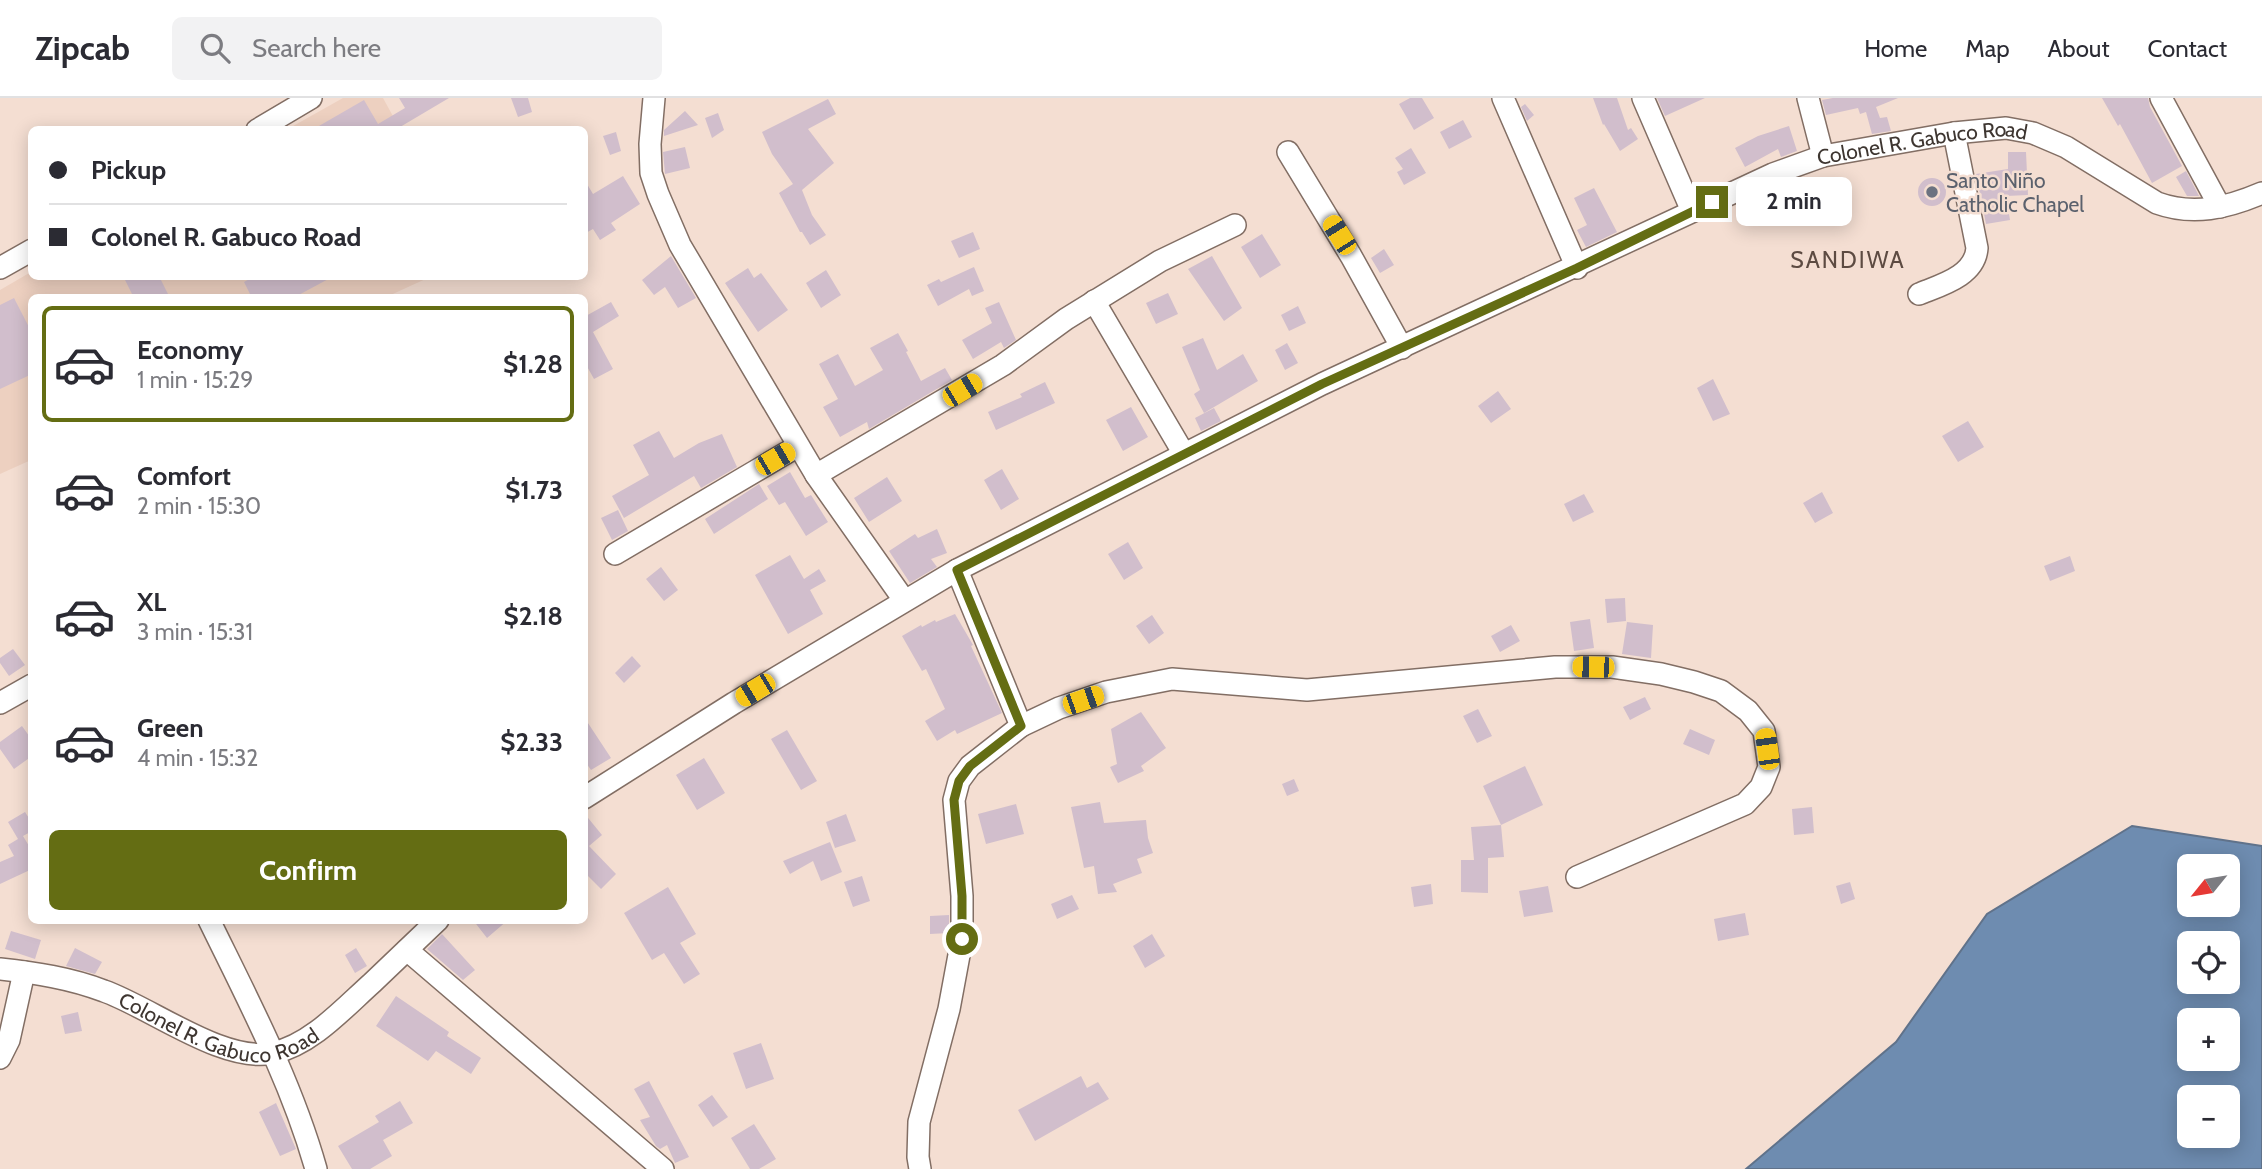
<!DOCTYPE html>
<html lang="en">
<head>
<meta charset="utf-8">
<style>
	body { margin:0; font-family:Cabin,sans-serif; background:#f2f2f3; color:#2b2b33; height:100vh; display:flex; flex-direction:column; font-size:26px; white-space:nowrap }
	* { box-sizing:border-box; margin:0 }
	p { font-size:23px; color:#7c7c81 }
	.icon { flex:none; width:38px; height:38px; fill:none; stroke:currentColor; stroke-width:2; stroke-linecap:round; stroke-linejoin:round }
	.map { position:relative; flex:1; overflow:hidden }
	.side { position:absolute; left:28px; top:196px; width:560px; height:630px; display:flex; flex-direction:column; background:#fff; border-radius:10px; box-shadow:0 4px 18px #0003 }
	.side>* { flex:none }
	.banner { position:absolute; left:28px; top:28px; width:560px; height:154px; border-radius:10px; box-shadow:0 4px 18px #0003; display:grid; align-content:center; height:154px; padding:0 21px; background:#fff }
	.needle { width:46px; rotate:240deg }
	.controls { position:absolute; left:2177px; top:756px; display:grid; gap:14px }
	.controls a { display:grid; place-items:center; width:63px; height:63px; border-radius:10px; background:#fff; box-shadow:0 4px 18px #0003; font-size:35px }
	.end { position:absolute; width:32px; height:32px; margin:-16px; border:9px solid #646d13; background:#fff; box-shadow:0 0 0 4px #fff }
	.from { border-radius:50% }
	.bubble { position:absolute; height:49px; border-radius:10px; background:#fff; box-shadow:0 4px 18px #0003; font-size:23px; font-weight:800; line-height:49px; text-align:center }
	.car { position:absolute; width:21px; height:42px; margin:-21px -10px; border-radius:9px; box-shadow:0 0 5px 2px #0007; background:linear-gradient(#f5c518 24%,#345 0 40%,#f5c518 0 76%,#345 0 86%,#f5c518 0) }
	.banner b { display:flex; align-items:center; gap:24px; height:66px; font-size:26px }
	.banner b+b { border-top:2px solid #e1e1e2 }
	.banner i { width:18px; height:18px; background:#2b2b33 }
	ul { padding:12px 0 0; list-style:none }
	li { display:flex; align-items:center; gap:21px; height:116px; margin:0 14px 10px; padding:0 7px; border:4px solid transparent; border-radius:10px }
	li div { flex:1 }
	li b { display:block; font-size:26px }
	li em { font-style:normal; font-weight:800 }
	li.on { border-color:#646d13 }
	li>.icon { width:63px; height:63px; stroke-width:1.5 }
	.cta { display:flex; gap:14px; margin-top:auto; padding:14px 21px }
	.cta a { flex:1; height:80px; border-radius:10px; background:#646d13; color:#fff; font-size:28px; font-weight:800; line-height:80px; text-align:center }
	header { display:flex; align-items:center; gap:42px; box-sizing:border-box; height:98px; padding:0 35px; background:#fff; border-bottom:2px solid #e1e1e2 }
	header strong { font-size:33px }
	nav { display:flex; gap:38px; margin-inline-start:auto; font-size:24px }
	.search { width:490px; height:63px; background:#f2f2f3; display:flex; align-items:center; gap:18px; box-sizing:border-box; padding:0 24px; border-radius:10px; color:#7c7c81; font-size:26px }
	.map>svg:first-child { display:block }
	.built { fill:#edd0c0 }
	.water { fill:#6e8cb0; stroke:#60728a; stroke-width:2; fill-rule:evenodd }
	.building { fill:#d1becc }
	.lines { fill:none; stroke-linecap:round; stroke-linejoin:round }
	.minor-casing { stroke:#826e64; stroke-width:24 }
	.minor { stroke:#fff; stroke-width:21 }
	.route { stroke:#646d13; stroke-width:9 }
	.worship-dot { fill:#6b7280; stroke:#f4ded2; stroke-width:2.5 }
	.labels { text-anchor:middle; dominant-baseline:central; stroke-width:5; stroke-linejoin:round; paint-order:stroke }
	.street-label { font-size:21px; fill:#3e3631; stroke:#f4ded2 }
	.worship-label { font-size:21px; fill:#5b616d; stroke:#f4ded2; text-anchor:start }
	.neighbourhood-label { font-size:23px; letter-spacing:2px; fill:#5d4b42; stroke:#f4ded2 }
</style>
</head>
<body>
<header>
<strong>Zipcab</strong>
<div class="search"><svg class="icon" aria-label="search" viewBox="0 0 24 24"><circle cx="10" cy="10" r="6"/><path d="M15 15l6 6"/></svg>Search here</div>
<nav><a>Home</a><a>Map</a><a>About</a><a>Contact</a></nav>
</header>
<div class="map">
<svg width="2262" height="1071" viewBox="0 0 2262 1071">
	<rect width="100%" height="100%" fill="#f4ded2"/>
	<path class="built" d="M 343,0 L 383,0 L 400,31 L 286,32 Z
		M 31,174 L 32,178 L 430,179 L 384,200 L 32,200 L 31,362 L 0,376 L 0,192 Z"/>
	<path class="water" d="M 2132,728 L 2262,748 L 2262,1071 L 1746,1071 L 1896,944 L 1987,816 ZM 2189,768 L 2228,768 L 2228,807 L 2189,807 ZM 2189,845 L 2228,845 L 2228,884 L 2189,884 ZM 2189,922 L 2228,922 L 2228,961 L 2189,961 ZM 2189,999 L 2228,999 L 2228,1038 L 2189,1038 Z"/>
	<path class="building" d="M 399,0 L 449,0 L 395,32 L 312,32 L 364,2 L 378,26 L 405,10 Z
		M 511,0 L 528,0 L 532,14 L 518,19 Z
		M 1410,0 L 1422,0 L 1434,20 L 1414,32 L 1399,6 Z
		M 1593,0 L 1617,0 L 1628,32 L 1631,30 L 1638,41 L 1620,53 L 1604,26 L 1603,27 Z
		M 1657,0 L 1705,0 L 1665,18 Z
		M 1833,0 L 1898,0 L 1876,9 L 1880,20 L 1887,19 L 1891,33 L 1872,36 L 1866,14 L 1860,16 L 1858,10 L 1826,17 L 1822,2 Z
		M 2102,0 L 2148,0 L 2150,9 L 2182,68 L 2152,85 L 2120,26 L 2118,28 Z
		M 828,1 L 836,16 L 808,31 L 834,65 L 802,92 L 812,117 L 826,137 L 810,147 L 802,134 L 800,134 L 779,95 L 793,86 L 772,56 L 762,34 Z
		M 1525,6 L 1534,17 L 1527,23 L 1521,9 Z
		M 685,13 L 698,27 L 664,38 L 664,32 Z
		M 718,15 L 724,32 L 712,40 L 705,20 Z
		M 1463,22 L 1472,39 L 1449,51 L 1440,34 Z
		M 1789,28 L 1797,53 L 1781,59 L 1778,51 L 1745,69 L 1735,50 L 1758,38 Z
		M 616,34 L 621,53 L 610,57 L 603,38 Z
		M 685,49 L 690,70 L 665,76 L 663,54 Z
		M 1411,50 L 1426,75 L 1404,87 L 1397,74 L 1403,71 L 1395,60 Z
		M 2008,54 L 2026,54 L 2028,97 L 2006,98 L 2010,122 L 1986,126 L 1976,76 L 2008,71 Z
		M 2186,73 L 2199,98 L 2187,98 L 2176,79 Z
		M 623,78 L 640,106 L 611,125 L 616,132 L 600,142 L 593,131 L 584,136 L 584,81 L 593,96 Z
		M1918 94a14 14 0 1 1 28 0a14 14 0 1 1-28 0Z
		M 1594,90 L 1617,134 L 1586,149 L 1577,132 L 1587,127 L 1574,100 Z
		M 1784,96 L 1792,114 L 1776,122 L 1768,104 Z
		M 1835,98 L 1841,115 L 1820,122 L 1815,106 Z
		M 973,134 L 980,151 L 959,160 L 951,143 Z
		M 1262,136 L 1281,167 L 1260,180 L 1241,149 Z
		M 1384,151 L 1394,167 L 1380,175 L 1371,160 Z
		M 671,158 L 696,200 L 678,210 L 665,189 L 654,197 L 642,182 Z
		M 1212,158 L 1242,210 L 1224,223 L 1188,171 Z
		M 974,169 L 984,193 L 972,198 L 969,191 L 938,208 L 927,187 L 939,181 L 941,184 Z
		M 748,170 L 754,180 L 761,175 L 788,212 L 758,234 L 725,185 Z
		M 826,172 L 841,197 L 821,210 L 806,185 Z
		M 123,178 L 159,178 L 170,200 L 134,200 Z
		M 255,178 L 334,178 L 293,200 L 252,200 L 244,184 Z
		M 1168,195 L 1178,216 L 1156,226 L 1146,205 Z
		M 14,200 L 32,235 L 32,276 L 0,291 L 0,207 Z
		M 611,204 L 619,218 L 593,234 L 613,271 L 594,281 L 584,263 L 584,219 Z
		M 999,204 L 1016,242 L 1004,250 L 1001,244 L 973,261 L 962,242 L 992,225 L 985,210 Z
		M 1298,208 L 1306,225 L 1289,233 L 1281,217 Z
		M 898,235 L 908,253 L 906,254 L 921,283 L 945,270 L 952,282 L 869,331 L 867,324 L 840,339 L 823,309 L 838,301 L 819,266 L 838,256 L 855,288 L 883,272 L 870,250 Z
		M 1203,240 L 1217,272 L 1243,256 L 1258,283 L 1204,315 L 1194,296 L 1200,292 L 1182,249 Z
		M 1287,245 L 1298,265 L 1285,272 L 1275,252 Z
		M 1713,281 L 1730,316 L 1713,323 L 1697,290 Z
		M 1045,284 L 1055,305 L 996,332 L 988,314 L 1022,299 L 1020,296 Z
		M 1498,293 L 1511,311 L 1491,325 L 1478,308 Z
		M 1131,309 L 1148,339 L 1123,353 L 1106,322 Z
		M 1214,310 L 1221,323 L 1201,333 L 1195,320 Z
		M 1968,323 L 1984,349 L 1958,364 L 1942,338 Z
		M 659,333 L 674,360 L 699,345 L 722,336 L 737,369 L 701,390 L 694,378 L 624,420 L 612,398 L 649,377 L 633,347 Z
		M 1002,371 L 1019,401 L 1001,412 L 984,382 Z
		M 790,374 L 805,400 L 811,397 L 828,424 L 806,438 L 785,404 L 779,407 L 767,388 Z
		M 887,379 L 902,403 L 869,424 L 854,400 Z
		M 759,386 L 768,401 L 714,436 L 705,421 Z
		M 1822,394 L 1833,415 L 1815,425 L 1803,405 Z
		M 1584,396 L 1594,414 L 1573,424 L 1564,406 Z
		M 618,412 L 628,433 L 612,442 L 601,420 Z
		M 937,431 L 947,455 L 931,461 L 937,469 L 910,485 L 889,453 L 915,436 L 918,440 Z
		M 1128,444 L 1143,470 L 1124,482 L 1108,456 Z
		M 790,457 L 804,481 L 819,471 L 826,483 L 810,492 L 823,516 L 788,536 L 755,477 Z
		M 2070,458 L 2075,473 L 2050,483 L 2044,468 Z
		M 661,469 L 678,492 L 664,503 L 646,481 Z
		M 1625,500 L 1626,523 L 1607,525 L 1605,501 Z
		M 955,516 L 973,547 L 971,548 L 1002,615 L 957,636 L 955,632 L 937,643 L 925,623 L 945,611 L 926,571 L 922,573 L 902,538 L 921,527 L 922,529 L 935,522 L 936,524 Z
		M 1152,517 L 1164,535 L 1149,546 L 1136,528 Z
		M 1590,521 L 1594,550 L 1574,553 L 1570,524 Z
		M 1627,524 L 1653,527 L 1651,560 L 1622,556 Z
		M 1511,527 L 1520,543 L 1500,554 L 1491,538 Z
		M 13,551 L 25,567 L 9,578 L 0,565 L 0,560 Z
		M 632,558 L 641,568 L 624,585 L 615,575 Z
		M 1645,599 L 1651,611 L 1630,622 L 1623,609 Z
		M 1478,611 L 1492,638 L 1477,645 L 1463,618 Z
		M 1141,614 L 1166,650 L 1141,668 L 1144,673 L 1118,685 L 1110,669 L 1117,666 L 1111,631 Z
		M 584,619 L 611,660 L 591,672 L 584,662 Z
		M 22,628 L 32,642 L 32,658 L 14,671 L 0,651 L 0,644 Z
		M 1690,631 L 1715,642 L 1709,657 L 1683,646 Z
		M 787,632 L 817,683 L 801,692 L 771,641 Z
		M 704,660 L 725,695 L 697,712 L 676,677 Z
		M 1525,668 L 1543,707 L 1501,727 L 1483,688 Z
		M 1294,681 L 1299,693 L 1287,698 L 1282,686 Z
		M 1100,704 L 1104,725 L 1146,722 L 1148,740 L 1153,755 L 1137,761 L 1142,775 L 1113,786 L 1117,794 L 1098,796 L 1094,768 L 1084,770 L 1071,709 Z
		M 1016,706 L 1024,736 L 986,746 L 978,716 Z
		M 1812,709 L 1814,735 L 1794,737 L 1792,711 Z
		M 25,714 L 32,725 L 32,733 L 23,738 L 32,753 L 32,771 L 0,786 L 0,764 L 14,758 L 8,747 L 18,741 L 8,724 Z
		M 584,715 L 602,737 L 589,748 L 616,776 L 601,791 L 584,774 Z
		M 846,716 L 856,743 L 835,750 L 826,724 Z
		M 1501,727 L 1504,759 L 1488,760 L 1488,795 L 1461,794 L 1461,762 L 1474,762 L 1471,729 Z
		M 830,744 L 842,774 L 821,783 L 813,763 L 790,776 L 783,763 Z
		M 862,778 L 870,803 L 853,809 L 844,784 Z
		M 1850,784 L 1855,801 L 1841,806 L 1836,788 Z
		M 1431,786 L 1433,806 L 1414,809 L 1411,789 Z
		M 1548,788 L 1553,814 L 1524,819 L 1519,793 Z
		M 668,789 L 696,836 L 680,845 L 700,876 L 684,886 L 664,855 L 652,862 L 624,815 Z
		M 1072,797 L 1079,811 L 1057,821 L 1051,806 Z
		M 1745,815 L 1749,837 L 1718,843 L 1714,821 Z
		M 949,817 L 949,835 L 930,836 L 930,818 Z
		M 473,822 L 508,822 L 487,840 Z
		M 11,833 L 41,842 L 35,861 L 5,851 Z
		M 442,836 L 475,872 L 463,882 L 427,851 Z
		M 1152,836 L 1165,858 L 1145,870 L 1133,848 Z
		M 75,850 L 102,864 L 95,876 L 66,868 Z
		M 356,850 L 367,868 L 355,875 L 345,857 Z
		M 396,898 L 449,934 L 447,938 L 481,960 L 471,976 L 436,953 L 428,963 L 376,928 Z
		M 78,914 L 82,933 L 65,936 L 61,918 Z
		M 761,945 L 774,981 L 746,991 L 733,955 Z
		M 1081,978 L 1087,990 L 1098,984 L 1109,1001 L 1035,1043 L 1018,1012 Z
		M 649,983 L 689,1059 L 675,1065 L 667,1047 L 660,1051 L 656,1048 L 640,1022 L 650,1019 L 634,991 Z
		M 712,997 L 728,1019 L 713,1029 L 698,1007 Z
		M 400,1003 L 413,1025 L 383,1042 L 392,1058 L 370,1071 L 352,1071 L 338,1048 L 379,1024 L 375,1018 Z
		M 276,1005 L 296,1051 L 280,1058 L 259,1014 Z
		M 754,1026 L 776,1061 L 759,1071 L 750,1071 L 731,1040 Z"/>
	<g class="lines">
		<g class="minor-casing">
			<g id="minor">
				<path d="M 654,0 L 650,46 L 651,75 L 658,96 L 680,147 L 816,377 L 904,502"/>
				<path d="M 1503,0 L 1577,170"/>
				<path d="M 1643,0 L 1692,113"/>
				<path d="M 1808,0 L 1823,58"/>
				<path d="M 2161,0 L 2220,109"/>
				<path d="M 257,32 L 311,0"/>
				<path d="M 1288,54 L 1351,158 L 1402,250"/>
				<path d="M 0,170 L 32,152"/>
				<path d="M 1919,196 C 1941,187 1975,178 1977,150 L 1954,35"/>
				<path d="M 1094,203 L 1184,356"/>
				<path d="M 816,377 L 1003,267 L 1066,221 L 1160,163 L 1235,127"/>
				<path d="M 615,456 L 798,348"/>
				<path d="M 0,605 L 32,587"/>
				<path d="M 1021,628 L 1059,610 L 1106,594 L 1172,581 L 1307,592 L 1555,569 L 1612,569 L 1661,576 L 1694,584 L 1721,593 L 1748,613 L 1764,633 L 1769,669 L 1761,689 L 1745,706 L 1577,779"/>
				<path id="s1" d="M 584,700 L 734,605 L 957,472 L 1322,286 L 1773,76 L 1823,58 L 1954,35 L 2006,30 L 2033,35 L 2066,49 L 2157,105 C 2193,118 2227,110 2262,95"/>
				<path d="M 209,822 C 249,904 291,983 316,1071"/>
				<path d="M 407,852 L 663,1071"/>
				<path id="s2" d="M 0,871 C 36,875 70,880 104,893 C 150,909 224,966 273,955 C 311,947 344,910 372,885 C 394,864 416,843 438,822"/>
				<path d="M 0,960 L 9,942 L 24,874"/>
				<path d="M 920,1071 L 918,1059 L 919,1024 L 949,911 L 962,841 L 962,798 L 954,702 L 959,683 L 970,668 L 1021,628 L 957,472"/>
			</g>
		</g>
		<use href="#minor" class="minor"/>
	</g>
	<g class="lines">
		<path class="route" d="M 962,841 L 962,798 L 954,702 L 959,683 L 970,668 L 1021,628 L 957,472 L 1322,286 L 1577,170 L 1712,104"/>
	</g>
	<circle class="worship-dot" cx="1932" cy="94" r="7"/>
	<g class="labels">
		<g class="street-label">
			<text stroke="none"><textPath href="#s1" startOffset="1498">Colonel R. Gabuco Road</textPath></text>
			<text stroke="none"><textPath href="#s2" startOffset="231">Colonel R. Gabuco Road</textPath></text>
		</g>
		<g class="worship-label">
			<text x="1946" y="82">Santo Niño<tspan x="1946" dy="24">Catholic Chapel</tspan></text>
		</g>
		<g class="neighbourhood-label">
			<text x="1848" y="162">SANDIWA</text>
		</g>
	</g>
</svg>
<div class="controls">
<a><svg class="needle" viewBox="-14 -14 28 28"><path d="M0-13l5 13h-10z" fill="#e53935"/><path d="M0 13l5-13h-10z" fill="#7c7c81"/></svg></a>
<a><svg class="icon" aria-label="locate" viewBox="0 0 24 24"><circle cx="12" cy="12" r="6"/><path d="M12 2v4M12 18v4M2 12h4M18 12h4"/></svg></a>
<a>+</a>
<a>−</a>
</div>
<i class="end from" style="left:962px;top:841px"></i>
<i class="end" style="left:1712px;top:104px"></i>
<div class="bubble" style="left:1736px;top:79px;width:116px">2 min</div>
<i class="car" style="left:1339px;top:137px;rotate:328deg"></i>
<i class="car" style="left:962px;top:292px;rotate:59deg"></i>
<i class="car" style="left:775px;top:361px;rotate:60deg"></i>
<i class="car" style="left:1593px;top:569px;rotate:271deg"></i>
<i class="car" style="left:755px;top:592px;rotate:239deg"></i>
<i class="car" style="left:1083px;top:602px;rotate:71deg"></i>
<i class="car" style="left:1767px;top:651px;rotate:352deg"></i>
<div class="banner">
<b><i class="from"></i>Pickup</b>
<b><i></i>Colonel R. Gabuco Road</b>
</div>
<section class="side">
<ul>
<li class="on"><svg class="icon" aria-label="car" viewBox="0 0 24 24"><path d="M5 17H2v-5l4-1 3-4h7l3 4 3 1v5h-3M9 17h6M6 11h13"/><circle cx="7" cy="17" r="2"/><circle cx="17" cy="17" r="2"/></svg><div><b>Economy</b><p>1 min · 15:29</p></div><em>$1.28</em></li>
<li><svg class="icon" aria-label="car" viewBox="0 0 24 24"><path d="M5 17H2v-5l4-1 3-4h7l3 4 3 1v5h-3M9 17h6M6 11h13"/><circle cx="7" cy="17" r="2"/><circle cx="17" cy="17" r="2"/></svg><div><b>Comfort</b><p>2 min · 15:30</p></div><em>$1.73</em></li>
<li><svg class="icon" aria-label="car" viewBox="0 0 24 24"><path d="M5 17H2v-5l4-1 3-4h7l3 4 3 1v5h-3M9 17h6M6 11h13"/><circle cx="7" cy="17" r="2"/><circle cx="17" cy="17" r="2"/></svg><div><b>XL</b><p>3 min · 15:31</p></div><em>$2.18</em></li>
<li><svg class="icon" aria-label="car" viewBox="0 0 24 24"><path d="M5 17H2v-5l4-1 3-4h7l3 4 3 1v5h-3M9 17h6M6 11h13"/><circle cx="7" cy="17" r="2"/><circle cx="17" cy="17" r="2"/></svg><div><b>Green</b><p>4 min · 15:32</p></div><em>$2.33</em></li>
</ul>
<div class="cta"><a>Confirm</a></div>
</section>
</div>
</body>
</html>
